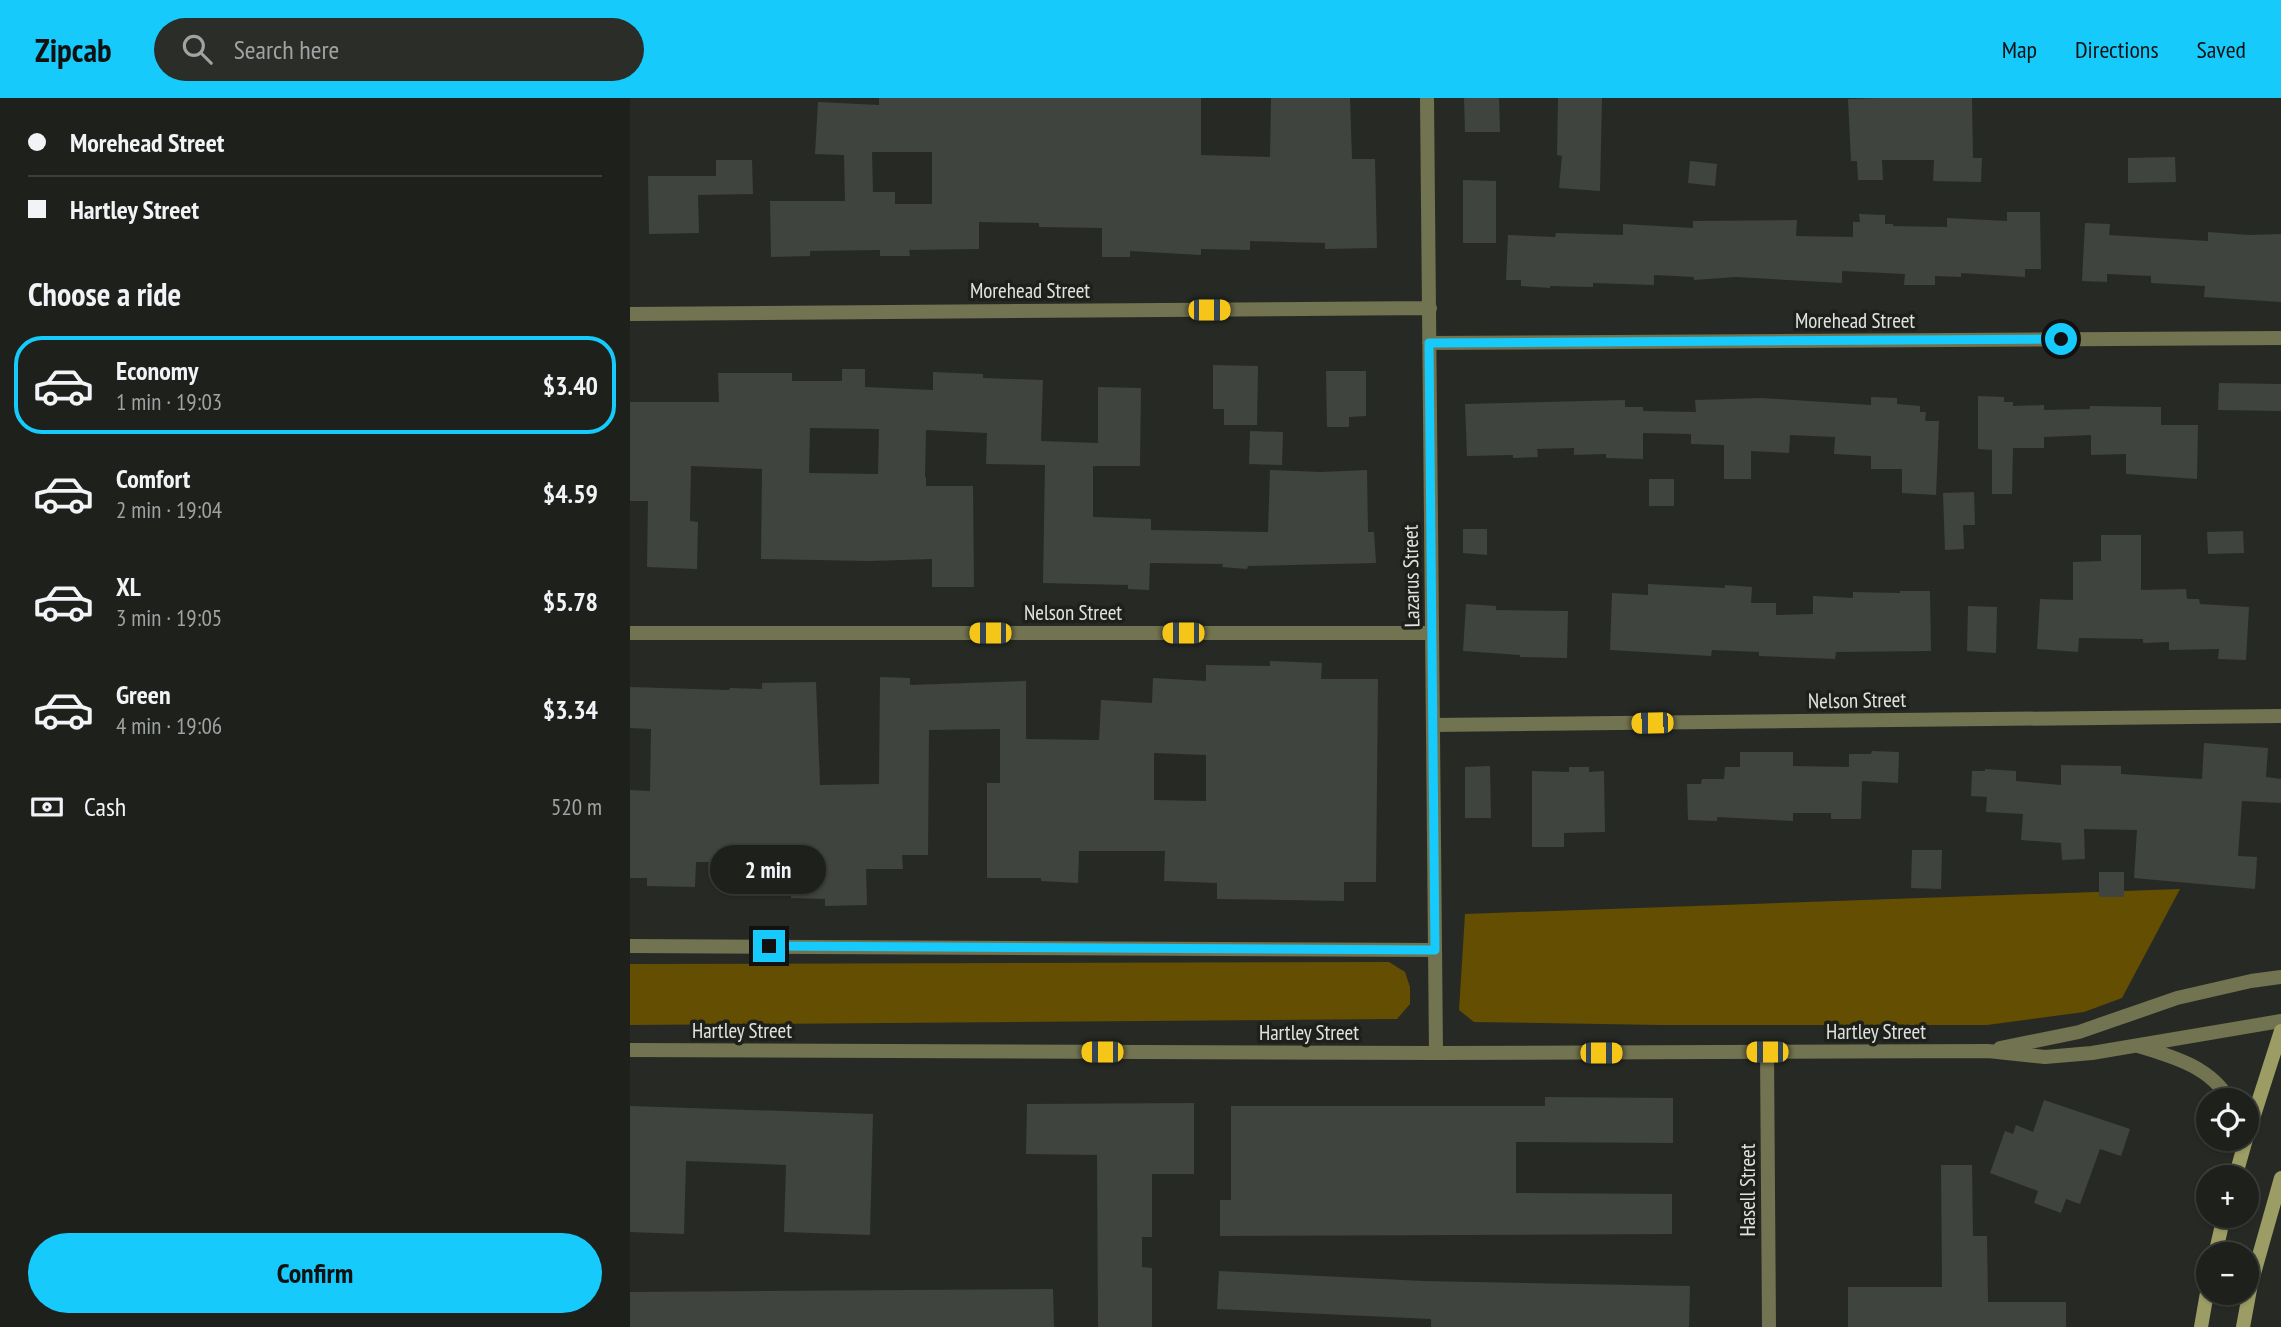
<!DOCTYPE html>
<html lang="en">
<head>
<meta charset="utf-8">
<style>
	body { margin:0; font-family:"PT Sans Narrow",sans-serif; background:#2a2d28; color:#f1f3f6; height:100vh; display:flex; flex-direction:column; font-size:26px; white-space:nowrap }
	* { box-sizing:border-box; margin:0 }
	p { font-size:23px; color:#a0a3a3 }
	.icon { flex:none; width:38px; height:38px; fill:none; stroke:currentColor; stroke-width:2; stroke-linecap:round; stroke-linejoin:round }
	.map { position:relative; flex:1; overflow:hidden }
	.details { display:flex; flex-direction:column; background:#1d201b; width:630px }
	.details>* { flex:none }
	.banner { display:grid; align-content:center; height:154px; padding:0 28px; background:#1d201b }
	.tools { position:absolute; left:1566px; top:990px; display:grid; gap:14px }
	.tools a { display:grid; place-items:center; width:63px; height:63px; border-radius:50%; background:#1d201b; box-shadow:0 2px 5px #0004,0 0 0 2px #3b3e3a; font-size:35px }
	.end { position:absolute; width:32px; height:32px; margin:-16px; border:9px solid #16cafb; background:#111; box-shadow:0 0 0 4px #111 }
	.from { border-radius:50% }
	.bubble { position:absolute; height:49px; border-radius:24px; background:#1d201b; box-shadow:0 2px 5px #0004,0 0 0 2px #3b3e3a; font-size:23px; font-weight:600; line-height:49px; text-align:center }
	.car { position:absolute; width:21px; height:42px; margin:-21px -10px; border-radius:9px; box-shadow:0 0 5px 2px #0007; background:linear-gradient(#f5c518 24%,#345 0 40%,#f5c518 0 76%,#345 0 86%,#f5c518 0) }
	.banner b { display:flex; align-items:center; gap:24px; height:66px; font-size:26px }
	.banner b+b { border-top:2px solid #3b3e3a }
	.banner i { width:18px; height:18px; background:#f1f3f6 }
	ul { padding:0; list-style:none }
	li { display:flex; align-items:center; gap:21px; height:98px; margin:0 14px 10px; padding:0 14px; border:4px solid transparent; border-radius:28px }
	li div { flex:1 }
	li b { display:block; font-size:26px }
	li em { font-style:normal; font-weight:600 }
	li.on { border-color:#16cafb }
	li>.icon { width:63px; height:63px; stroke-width:1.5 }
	h2 { padding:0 28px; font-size:32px; line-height:84px }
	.pay { display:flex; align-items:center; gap:18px; height:77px; padding:0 28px; font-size:26px }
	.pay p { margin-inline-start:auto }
	.cta { display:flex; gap:14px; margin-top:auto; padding:14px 28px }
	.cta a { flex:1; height:80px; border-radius:42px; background:#16cafb; color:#111; font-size:28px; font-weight:600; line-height:80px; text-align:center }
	header { display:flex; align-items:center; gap:42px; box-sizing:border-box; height:98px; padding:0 35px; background:#16cafb; color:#111 }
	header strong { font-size:33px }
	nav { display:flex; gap:38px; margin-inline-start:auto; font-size:24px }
	.search { width:490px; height:63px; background:#2a2d28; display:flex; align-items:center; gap:18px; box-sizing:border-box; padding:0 24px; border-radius:38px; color:#a0a3a3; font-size:26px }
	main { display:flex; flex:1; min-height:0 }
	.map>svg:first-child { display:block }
	.green { fill:#644e02 }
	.building { fill:#3f443f; fill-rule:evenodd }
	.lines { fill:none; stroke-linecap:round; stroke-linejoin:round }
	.street { stroke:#727350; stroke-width:14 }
	.secondary { stroke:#9c9d64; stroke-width:14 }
	.route { stroke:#16cafb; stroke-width:9 }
	.labels { text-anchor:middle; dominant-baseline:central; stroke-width:7; stroke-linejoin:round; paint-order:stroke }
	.street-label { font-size:21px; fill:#e1e3e0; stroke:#1e201b }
</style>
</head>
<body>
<header>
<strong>Zipcab</strong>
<div class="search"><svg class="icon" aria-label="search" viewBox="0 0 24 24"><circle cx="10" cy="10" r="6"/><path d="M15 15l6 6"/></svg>Search here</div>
<nav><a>Map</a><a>Directions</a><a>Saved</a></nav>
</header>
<main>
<section class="details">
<div class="banner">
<b><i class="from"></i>Morehead Street</b>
<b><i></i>Hartley Street</b>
</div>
<h2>Choose a ride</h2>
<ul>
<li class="on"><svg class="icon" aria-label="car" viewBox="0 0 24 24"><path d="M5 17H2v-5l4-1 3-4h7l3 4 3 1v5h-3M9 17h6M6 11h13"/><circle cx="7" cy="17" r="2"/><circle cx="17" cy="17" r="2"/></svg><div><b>Economy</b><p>1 min · 19:03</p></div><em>$3.40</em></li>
<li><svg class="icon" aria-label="car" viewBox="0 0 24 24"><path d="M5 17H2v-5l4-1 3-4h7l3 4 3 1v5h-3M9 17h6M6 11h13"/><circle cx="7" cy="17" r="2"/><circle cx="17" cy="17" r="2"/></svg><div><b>Comfort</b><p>2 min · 19:04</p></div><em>$4.59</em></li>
<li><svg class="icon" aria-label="car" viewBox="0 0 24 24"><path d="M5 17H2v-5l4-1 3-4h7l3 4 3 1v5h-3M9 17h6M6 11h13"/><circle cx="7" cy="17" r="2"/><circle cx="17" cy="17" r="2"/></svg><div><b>XL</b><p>3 min · 19:05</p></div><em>$5.78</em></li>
<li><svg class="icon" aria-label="car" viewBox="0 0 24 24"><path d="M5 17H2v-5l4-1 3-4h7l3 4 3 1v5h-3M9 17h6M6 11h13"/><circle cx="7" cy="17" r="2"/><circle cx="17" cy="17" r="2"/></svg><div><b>Green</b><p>4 min · 19:06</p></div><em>$3.34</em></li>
</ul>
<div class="pay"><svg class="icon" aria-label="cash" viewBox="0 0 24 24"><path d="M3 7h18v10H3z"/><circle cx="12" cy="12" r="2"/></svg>Cash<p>520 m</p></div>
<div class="cta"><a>Confirm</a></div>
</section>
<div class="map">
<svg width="1651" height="1229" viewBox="0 0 1651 1229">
	<rect width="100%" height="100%" fill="#272a24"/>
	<path class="green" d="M 1550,791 L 1492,900 L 1454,914 L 1357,927 L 1031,927 L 844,924 L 829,912 L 835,816 Z
		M 759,864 L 775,874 L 780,889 L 780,906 L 767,921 L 0,927 L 0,866 Z"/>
	<path class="building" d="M 249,0 L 571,0 L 571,57 L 640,59 L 641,0 L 720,0 L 722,61 L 745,61 L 747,150 L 695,151 L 695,145 L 620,143 L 620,152 L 571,151 L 571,157 L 500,153 L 500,159 L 472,159 L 472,130 L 409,129 L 409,125 L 349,124 L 349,151 L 279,152 L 280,158 L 250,158 L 250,152 L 180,153 L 180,158 L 141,159 L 140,103 L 215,103 L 214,57 L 185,56 L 188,4 L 249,7 ZM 242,54 L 302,54 L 302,106 L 265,106 L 265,94 L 243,94 Z
		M 834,0 L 869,0 L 870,34 L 835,34 Z
		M 928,0 L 972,0 L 970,93 L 929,90 L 932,58 L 927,57 Z
		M 1249,0 L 1342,0 L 1343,60 L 1352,60 L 1351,84 L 1303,83 L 1304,62 L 1252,62 L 1253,82 L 1228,82 L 1227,63 L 1221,63 L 1218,1 Z
		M 1545,59 L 1546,84 L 1498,85 L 1498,60 Z
		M 86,62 L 122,62 L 123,96 L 68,97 L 69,135 L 19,136 L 18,78 L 86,78 Z
		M 1060,63 L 1087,66 L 1085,88 L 1058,85 Z
		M 833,82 L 866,83 L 866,145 L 833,145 Z
		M 1377,114 L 1410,114 L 1411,171 L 1395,171 L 1395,179 L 1331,175 L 1331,179 L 1305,178 L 1305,187 L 1274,187 L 1275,176 L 1212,173 L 1212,185 L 1106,179 L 1064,182 L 1064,179 L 1024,177 L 1024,187 L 963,185 L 963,189 L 920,188 L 920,190 L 891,188 L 891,182 L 876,182 L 878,137 L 925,139 L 926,135 L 993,137 L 993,126 L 1063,130 L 1063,123 L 1167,122 L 1166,138 L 1223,139 L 1223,124 L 1230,124 L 1229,116 L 1255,117 L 1255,126 L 1263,126 L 1263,128 L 1317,129 L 1317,120 L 1377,123 Z
		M 1455,125 L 1480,126 L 1479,137 L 1578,143 L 1578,134 L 1619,137 L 1651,136 L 1651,204 L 1574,199 L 1575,188 L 1521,185 L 1521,178 L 1477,176 L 1477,184 L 1452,183 Z
		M 583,267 L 628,268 L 627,327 L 594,327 L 594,311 L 583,311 Z
		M 212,271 L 235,271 L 235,289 L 303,292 L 303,274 L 353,276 L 353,280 L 413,282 L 411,343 L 468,345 L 468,289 L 511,290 L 510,368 L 463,368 L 463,419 L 521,421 L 521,432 L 638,434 L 640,372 L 691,374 L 737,372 L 738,434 L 744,434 L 746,465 L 618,468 L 617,471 L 592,469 L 593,466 L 520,465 L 519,492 L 498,491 L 498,487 L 413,485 L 415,367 L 356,366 L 357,335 L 296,332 L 295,379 L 296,379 L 296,388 L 343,388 L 344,489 L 302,489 L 302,461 L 239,463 L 131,461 L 132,371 L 61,368 L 60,423 L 68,424 L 67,471 L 17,469 L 18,403 L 0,403 L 0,304 L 89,304 L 88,275 L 162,275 L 162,283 L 212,283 ZM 180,330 L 249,331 L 248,376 L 179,375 Z
		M 696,273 L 736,273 L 736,318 L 719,319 L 719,329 L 697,329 Z
		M 1589,285 L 1651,286 L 1651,313 L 1588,312 Z
		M 1348,298 L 1374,299 L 1374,304 L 1383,304 L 1383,308 L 1414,307 L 1414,312 L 1460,311 L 1460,308 L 1531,309 L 1531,327 L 1568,327 L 1567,381 L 1496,376 L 1496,356 L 1461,357 L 1461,337 L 1414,339 L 1414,350 L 1383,350 L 1382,396 L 1362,396 L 1362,352 L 1348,351 Z
		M 1241,299 L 1267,300 L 1267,306 L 1290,308 L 1290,314 L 1296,314 L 1295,323 L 1309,323 L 1306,397 L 1272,395 L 1272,371 L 1241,371 L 1241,358 L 1204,356 L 1205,339 L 1160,337 L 1159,355 L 1121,353 L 1121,381 L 1094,381 L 1094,347 L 1061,346 L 1061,336 L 1013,335 L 1013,361 L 976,360 L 976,356 L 944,357 L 944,350 L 907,351 L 908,359 L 883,360 L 883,357 L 837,358 L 835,306 L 995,302 L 995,309 L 1013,309 L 1013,313 L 1066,314 L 1065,302 L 1131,300 L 1241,307 Z
		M 620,333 L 653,334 L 652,367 L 619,366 Z
		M 1019,381 L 1044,381 L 1044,408 L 1019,408 Z
		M 1344,394 L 1345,427 L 1333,427 L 1334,451 L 1315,452 L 1313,395 Z
		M 833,431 L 857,431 L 857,457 L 833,455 Z
		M 1613,433 L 1614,455 L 1578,456 L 1577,434 Z
		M 1471,437 L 1511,437 L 1511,492 L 1556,491 L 1557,501 L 1569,501 L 1570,506 L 1619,509 L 1616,562 L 1588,561 L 1589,551 L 1539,552 L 1539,544 L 1513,545 L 1513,541 L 1449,540 L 1448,554 L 1407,551 L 1410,501 L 1443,502 L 1443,464 L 1471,463 Z
		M 1018,486 L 1095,490 L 1095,487 L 1122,489 L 1121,505 L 1146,505 L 1146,517 L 1183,516 L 1183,498 L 1223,500 L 1223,494 L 1270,495 L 1270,493 L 1300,493 L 1301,553 L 1206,554 L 1205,561 L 1129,558 L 1129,554 L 1082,552 L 1081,558 L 980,552 L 982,495 L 1018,497 Z
		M 836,506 L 866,508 L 866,512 L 938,513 L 937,560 L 890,559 L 890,557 L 833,553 Z
		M 1338,508 L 1367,509 L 1366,555 L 1337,553 Z
		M 640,563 L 692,565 L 691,581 L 748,581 L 746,784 L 714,784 L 714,803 L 587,801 L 587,785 L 534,783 L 535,753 L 449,753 L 448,785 L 411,783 L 411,780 L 357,780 L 357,685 L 370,685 L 370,631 L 299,632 L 298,757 L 272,757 L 273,771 L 236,771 L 237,807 L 195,808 L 195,801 L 161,800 L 161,783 L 144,783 L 144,779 L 108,778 L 108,764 L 66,764 L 65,789 L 17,788 L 17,780 L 0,780 L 0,692 L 20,693 L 21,631 L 0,630 L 0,589 L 99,592 L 100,590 L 132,591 L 132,585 L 186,584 L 190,687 L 249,686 L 250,579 L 280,580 L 280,587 L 396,583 L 396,641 L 469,642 L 471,602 L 522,605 L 523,580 L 576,583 L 576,567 L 640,568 ZM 524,655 L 576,657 L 576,703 L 524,702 Z
		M 1574,645 L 1638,650 L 1636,679 L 1651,681 L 1651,705 L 1612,703 L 1608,758 L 1627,759 L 1625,791 L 1504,780 L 1507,732 L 1454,731 L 1455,761 L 1432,762 L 1431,745 L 1391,742 L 1393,716 L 1356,714 L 1357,699 L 1341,698 L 1342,673 L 1355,673 L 1355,671 L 1386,673 L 1386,683 L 1431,687 L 1431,667 L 1491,668 L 1491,676 L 1572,681 Z
		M 1242,653 L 1269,654 L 1268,685 L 1232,683 L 1231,721 L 1201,721 L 1201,715 L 1163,715 L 1163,723 L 1087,719 L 1087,723 L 1058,722 L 1057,686 L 1071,686 L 1072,681 L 1094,681 L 1095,669 L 1110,669 L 1110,654 L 1163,654 L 1163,668 L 1219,669 L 1219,656 L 1241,656 Z
		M 860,668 L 861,720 L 835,720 L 835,669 Z
		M 939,669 L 959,669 L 959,674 L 974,673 L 975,734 L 934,735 L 934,749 L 902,749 L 902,673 L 939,674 Z
		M 1282,752 L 1312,752 L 1311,791 L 1281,790 Z
		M 1469,774 L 1494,774 L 1494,799 L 1469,799 Z
		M 915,999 L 1043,1000 L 1043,1045 L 886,1044 L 886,1095 L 1042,1096 L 1042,1136 L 590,1138 L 590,1102 L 601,1102 L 601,1008 L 915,1008 Z
		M 1414,1002 L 1500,1031 L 1491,1058 L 1470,1051 L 1450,1106 L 1436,1101 L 1431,1115 L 1404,1105 L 1408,1093 L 1360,1075 L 1375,1033 L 1383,1036 L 1386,1027 L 1403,1034 Z
		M 564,1005 L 564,1076 L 522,1076 L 522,1139 L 512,1139 L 512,1169 L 522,1170 L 522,1229 L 468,1229 L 467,1057 L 396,1056 L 397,1006 Z
		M 0,1008 L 243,1016 L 240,1137 L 154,1134 L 156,1067 L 56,1063 L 54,1136 L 0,1134 Z
		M 1311,1067 L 1342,1067 L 1343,1138 L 1357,1138 L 1358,1204 L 1436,1204 L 1436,1229 L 1218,1229 L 1218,1189 L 1312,1189 Z
		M 589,1173 L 793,1183 L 1060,1188 L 1059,1229 L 801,1229 L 801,1221 L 587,1211 Z
		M 423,1191 L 424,1229 L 0,1229 L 0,1194 Z"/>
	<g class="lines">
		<path class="street" d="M 797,0 L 806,955
			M 0,216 L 800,210
			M 799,245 L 1651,240
			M 0,535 L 802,535
			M 803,627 L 1651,618
			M 0,848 L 805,852
			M 1508,948 C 1544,959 1581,969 1600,1003
			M 1370,950 L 1449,934 L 1547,900 L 1621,883 L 1651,879
			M 0,952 L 806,955 L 1358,953 L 1415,959 L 1462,955 L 1651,923
			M 1137,954 L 1139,1229"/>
		<path class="secondary" d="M 1617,1039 L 1651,933
			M 1605,1080 L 1616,1041
			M 1585,1157 L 1594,1118
			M 1571,1229 L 1578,1189
			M 1613,1229 L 1621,1186 L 1651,1080"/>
	</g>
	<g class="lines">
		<path class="route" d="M 139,848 L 805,852 L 799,245 L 1431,241"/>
	</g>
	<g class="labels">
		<g class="street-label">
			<text x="400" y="192">Morehead Street</text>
			<text x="1225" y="222">Morehead Street</text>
			<text transform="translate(781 478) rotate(-91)">Lazarus Street</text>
			<text x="443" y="514">Nelson Street</text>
			<text transform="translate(1227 602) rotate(-1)">Nelson Street</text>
			<text x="112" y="932">Hartley Street</text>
			<text x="1246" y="933">Hartley Street</text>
			<text x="679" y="934">Hartley Street</text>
			<text transform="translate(1117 1092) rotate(-90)">Hasell Street</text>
		</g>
	</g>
</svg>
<div class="tools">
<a><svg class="icon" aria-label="locate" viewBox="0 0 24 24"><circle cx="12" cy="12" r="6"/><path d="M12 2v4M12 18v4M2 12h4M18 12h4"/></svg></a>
<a>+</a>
<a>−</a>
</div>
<i class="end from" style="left:1431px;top:241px"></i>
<i class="end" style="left:139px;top:848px"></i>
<div class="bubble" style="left:80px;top:747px;width:116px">2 min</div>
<i class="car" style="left:579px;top:212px;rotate:90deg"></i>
<i class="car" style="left:360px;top:535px;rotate:270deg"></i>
<i class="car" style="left:553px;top:535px;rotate:270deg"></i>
<i class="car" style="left:1022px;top:625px;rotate:269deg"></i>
<i class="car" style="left:472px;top:954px;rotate:270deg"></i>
<i class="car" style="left:1137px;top:954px;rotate:270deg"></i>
<i class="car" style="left:971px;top:955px;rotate:90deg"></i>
</div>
</main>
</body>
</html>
